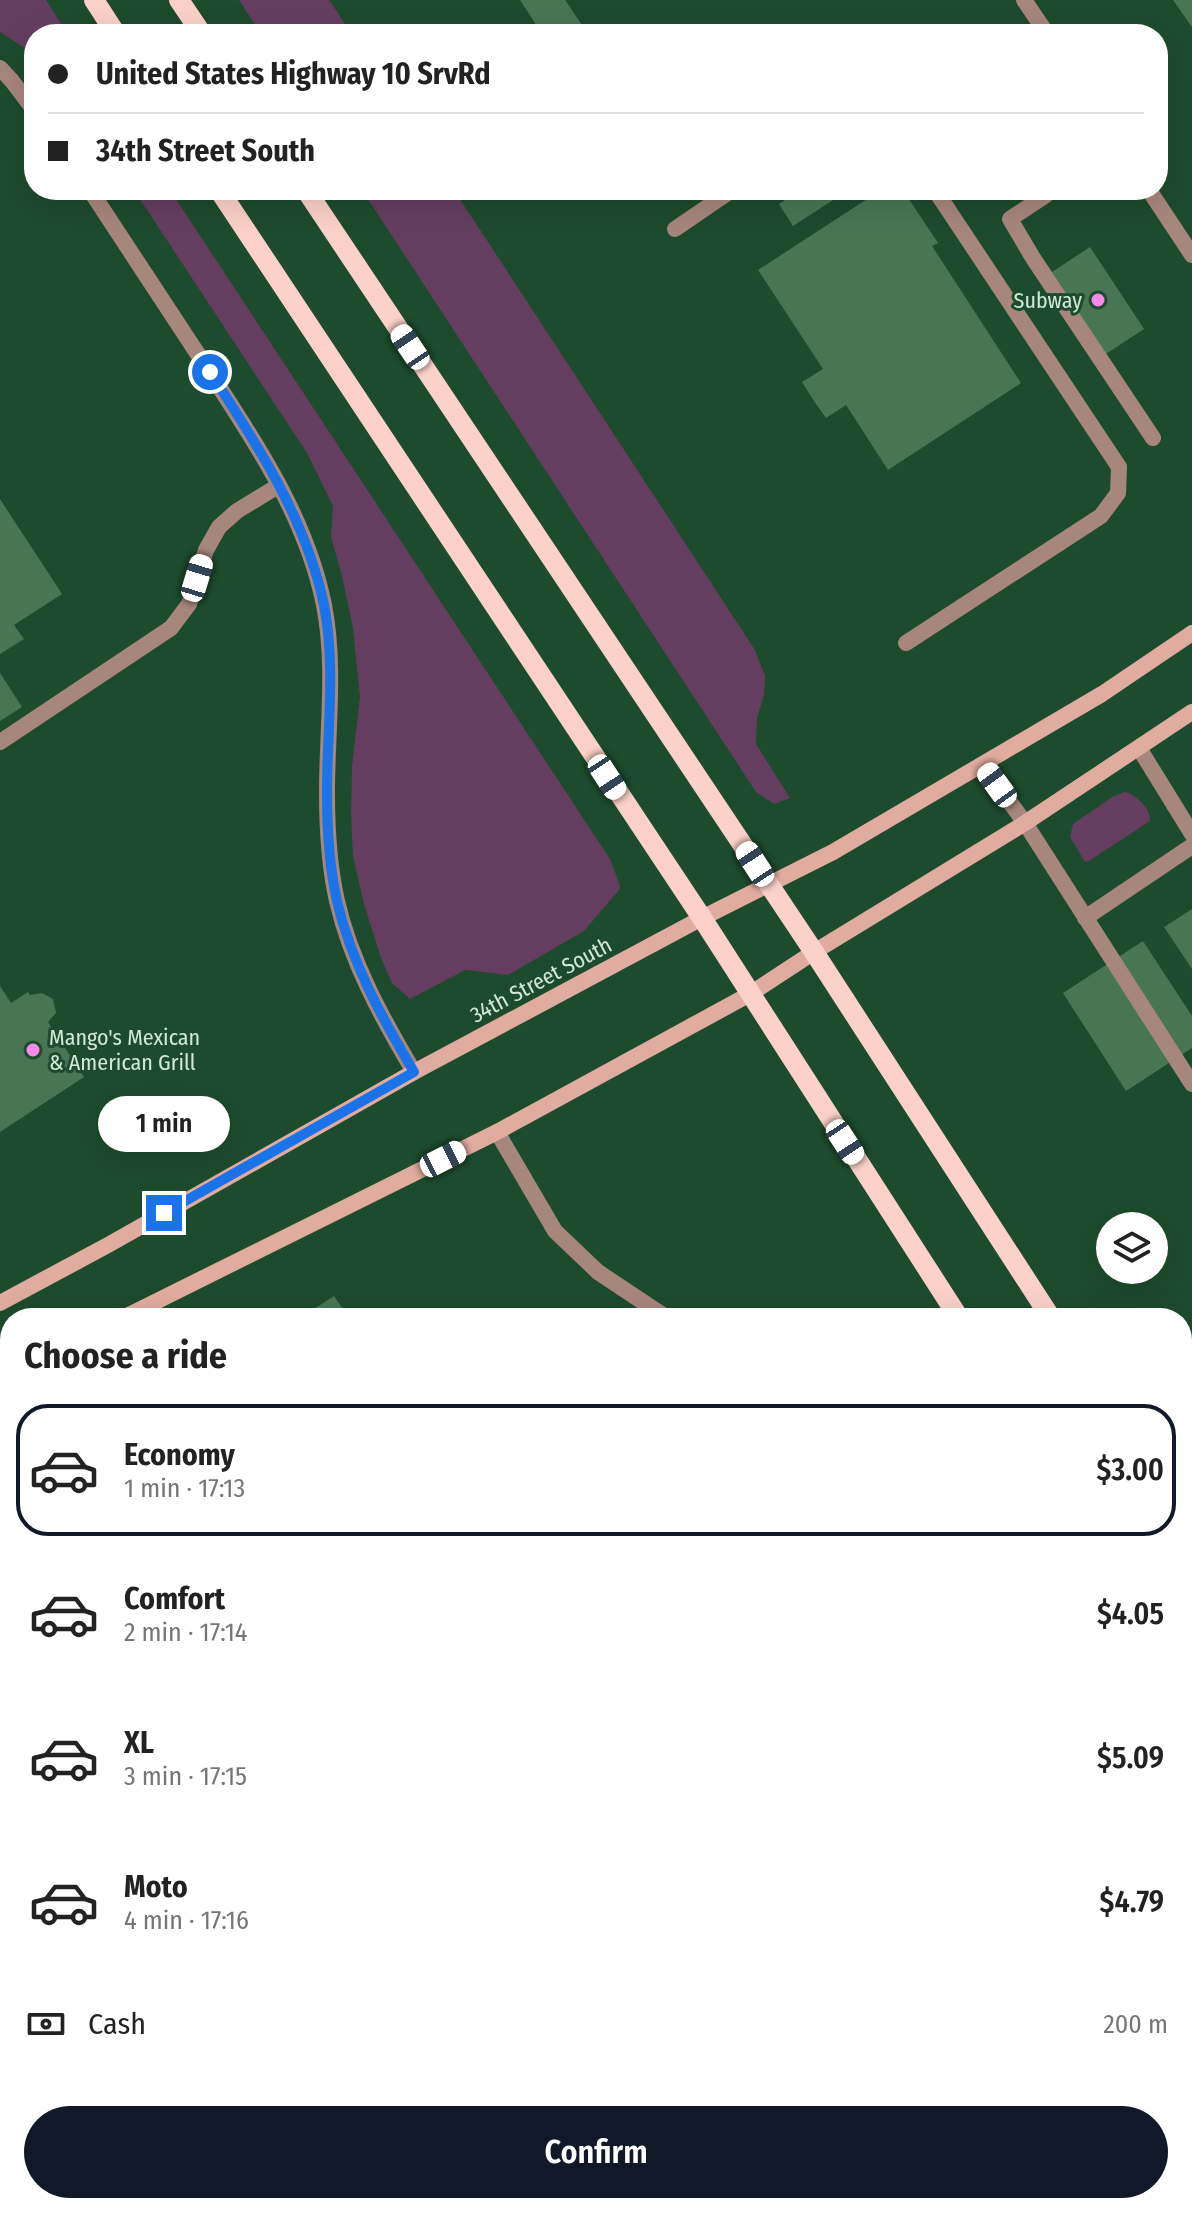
<!DOCTYPE html>
<html lang="en">
<head>
<meta charset="utf-8">
<style>
	body { margin:0; font-family:"Fira Sans Condensed",sans-serif; background:#f2f2f2; color:#222; height:100vh; display:flex; flex-direction:column; font-size:30px; white-space:nowrap }
	* { box-sizing:border-box; margin:0 }
	p { font-size:26px; color:#767676 }
	.icon { flex:none; width:44px; height:44px; fill:none; stroke:currentColor; stroke-width:2; stroke-linecap:round; stroke-linejoin:round }
	.map { position:relative; flex:1; overflow:hidden }
	.side { position:absolute; left:0px; top:1308px; width:1192px; height:906px; display:flex; flex-direction:column; background:#fff; border-radius:32px 32px 0 0; box-shadow:0 8px 32px #0002 }
	.side>* { flex:none }
	.top-card { position:absolute; left:24px; top:24px; width:1144px; height:176px; border-radius:32px; box-shadow:0 8px 32px #0002; display:grid; align-content:center; height:176px; padding:0 24px; background:#fff }
	.controls { position:absolute; left:1096px; top:1212px; display:grid; gap:16px }
	.controls a { display:grid; place-items:center; width:72px; height:72px; border-radius:50%; background:#fff; box-shadow:0 8px 32px #0002; font-size:40px }
	.end { position:absolute; width:36px; height:36px; margin:-18px; border:10px solid #1a73e8; background:#fff; box-shadow:0 0 0 4px #fff }
	.from { border-radius:50% }
	.bubble { position:absolute; height:56px; border-radius:28px; background:#fff; box-shadow:0 8px 32px #0002; font-size:26px; font-weight:600; line-height:56px; text-align:center }
	.car { position:absolute; width:24px; height:48px; margin:-24px -12px; border-radius:10px; box-shadow:0 0 6px 2px #0007; background:linear-gradient(#fff 24%,#345 0 40%,#fff 0 76%,#345 0 86%,#fff 0) }
	.top-card b { display:flex; align-items:center; gap:28px; height:76px; font-size:30px }
	.top-card b+b { border-top:2px solid #e0e0e0 }
	.top-card i { width:20px; height:20px; background:#222 }
	ul { padding:0; list-style:none }
	li { display:flex; align-items:center; gap:24px; height:132px; margin:0 16px 12px; padding:0 8px; border:4px solid transparent; border-radius:32px }
	li div { flex:1 }
	li b { display:block; font-size:30px }
	li em { font-style:normal; font-weight:600 }
	li.selected { border-color:#111827 }
	li>.icon { width:72px; height:72px; stroke-width:1.5 }
	h2 { padding:0 24px; font-size:36px; line-height:96px }
	.pay { display:flex; align-items:center; gap:20px; height:88px; padding:0 24px; font-size:30px }
	.pay p { margin-inline-start:auto }
	.button { display:flex; gap:16px; margin-top:auto; padding:16px 24px }
	.button a { flex:1; height:92px; border-radius:48px; background:#111827; color:#fff; font-size:32px; font-weight:600; line-height:92px; text-align:center }
	.map>svg:first-child { display:block }
	.green { fill:#653e5f }
	.lines { fill:none; stroke-linecap:round; stroke-linejoin:round }
	.stream { stroke:#4d5b96; stroke-width:10 }
	.building { fill:#487655 }
	.lane { stroke:#a7867e; stroke-width:16 }
	.street { stroke:#a7867e; stroke-width:16 }
	.secondary { stroke:#e1aca0; stroke-width:16 }
	.primary { stroke:#fbd1c8; stroke-width:20 }
	.rail { stroke:#72957d; stroke-width:6; stroke-dasharray:10 10; stroke-linecap:butt }
	.route { stroke:#1a73e8; stroke-width:10 }
	.poi-dot { fill:#f888e9; stroke:#1d4b2d; stroke-width:3 }
	.labels { text-anchor:middle; dominant-baseline:central; stroke-width:6; stroke-linejoin:round; paint-order:stroke }
	.poi-label { font-size:22px; fill:#d1e9d6; stroke:#1d4b2d; text-anchor:end }
	.street-label { font-size:22px; fill:#d1e9d6; stroke:#1d4b2d }
</style>
</head>
<body>
<div class="map">
<svg width="1192" height="2213" viewBox="0 0 1192 2213">
	<rect width="100%" height="100%" fill="#1d4b2d"/>
	<path class="green" d="M 0,0 L 46,0 L 68,34 L 34,34 L 34,54 L 0,32 Z
		M 239,0 L 329,0 L 352,34 L 261,34 Z
		M 134,190 L 170,190 L 610,859 L 620,886 L 619,890 L 584,931 L 508,975 L 465,970 L 410,999 L 392,983 L 381,958 L 364,904 L 353,856 L 351,814 L 352,767 L 360,697 L 353,628 L 342,576 L 331,537 L 333,506 L 307,453 Z
		M 362,190 L 454,190 L 755,650 L 765,676 L 764,695 L 757,718 L 756,744 L 790,798 L 774,804 L 756,792 Z
		M 1125,792 C 1137,795 1151,809 1150,821 L 1089,861 L 1085,862 L 1070,837 L 1073,824 L 1114,796 Z"/>
	<g class="lines">
		<path class="stream" d="M 0,1626 L 10,1642
			M 370,2204 L 376,2213"/>
	</g>
	<path class="building" d="M 520,0 L 565,0 L 588,34 L 542,34 Z
		M 1173,0 L 1192,0 L 1192,27 Z
		M 800,190 L 842,190 L 844,193 L 793,226 L 779,204 Z
		M 881,190 L 896,190 L 902,200 L 907,196 L 938,243 L 932,246 L 1021,383 L 888,470 L 846,405 L 826,418 L 814,401 L 802,382 L 823,369 L 758,270 Z
		M 1090,247 L 1144,329 L 1106,354 L 1052,272 Z
		M 0,499 L 62,594 L 14,625 L 24,639 L 0,654 Z
		M 0,673 L 22,707 L 0,721 Z
		M 1192,909 L 1192,969 L 1164,927 Z
		M 1143,941 L 1192,1016 L 1192,1048 L 1126,1091 L 1063,993 Z
		M 0,986 L 11,1003 L 28,992 L 30,995 L 42,993 L 53,999 L 56,1013 L 48,1022 L 84,1077 L 0,1132 Z
		M 334,1296 L 349,1318 L 300,1318 Z
		M 1182,2158 L 1192,2174 L 1192,2213 L 1121,2213 L 1124,2211 L 1120,2204 L 1182,2204 Z
		M 512,2204 L 643,2204 L 649,2213 L 518,2213 Z"/>
	<g class="lines">
		<path class="lane" d="M 1024,0 L 1047,34
			M 1149,190 L 1192,255
			M 1046,195 L 1010,219 L 1033,258 L 1153,438
			M 675,229 L 732,190
			M 906,643 L 1101,516 L 1118,493 L 1119,467 L 935,190
			M 0,742 L 171,628 L 189,604 L 206,550 L 219,527 L 237,511 L 278,486
			M 1139,748 L 1192,834
			M 983,765 L 1025,823 L 1192,1084
			M 1085,918 L 1192,846
			M 1182,2143 L 1192,2136
			M 722,2204 L 728,2213
			M 850,2204 L 856,2213
			M 1078,2213 L 1091,2204"/>
		<path class="street" d="M 0,68 L 12,81 L 34,110
			M 90,190 C 128,247 165,305 203,362 C 252,437 306,515 324,605 C 336,666 327,730 327,792 C 327,828 329,866 337,901 C 351,962 382,1018 414,1072
			M 497,1132 L 555,1231 L 598,1272 L 667,1318
			M 1182,1926 L 1192,1941"/>
		<path class="secondary" d="M 0,1303 L 108,1245 L 414,1072 L 702,918 L 833,852 L 1102,694 L 1192,633
			M 123,1318 L 497,1132 L 750,994 L 814,952 L 1025,823 L 1192,712
			M 0,1377 L 10,1372"/>
		<path class="primary" d="M 94,0 L 116,34
			M 179,0 L 202,34
			M 219,190 L 702,918 L 959,1318
			M 306,190 L 814,952 L 1051,1318
			M 1182,1521 L 1192,1536
			M 1182,1662 L 1192,1677"/>
		<path class="rail" d="M 0,2137 L 10,2153
			M 0,2176 L 10,2192
			M 18,2204 L 24,2213
			M 43,2204 L 49,2213"/>
	</g>
	<g class="lines">
		<path class="route" d="M 164,1213 L 414,1072 C 382,1018 351,962 337,901 C 329,866 327,828 327,792 C 327,730 336,666 324,605 C 306,519 257,444 210,372"/>
	</g>
	<g class="poi-dot">
		<circle cx="1098" cy="300" r="8"/>
		<circle cx="33" cy="1050" r="8"/>
	</g>
	<g class="labels">
		<g class="poi-label">
			<text x="1082" y="300">Subway</text>
			<text x="49" y="1037" text-anchor="start">Mango's Mexican<tspan x="49" dy="25">&amp; American Grill</tspan></text>
		</g>
		<g class="street-label">
			<text transform="translate(541 980) rotate(-28)">34th Street South</text>
		</g>
	</g>
</svg>
<div class="controls">
<a><svg class="icon" aria-label="layers" viewBox="0 0 24 24"><path d="M12 4l9 5-9 5-9-5zM3 14l9 5 9-5"/></svg></a>
</div>
<i class="end from" style="left:210px;top:372px"></i>
<i class="end" style="left:164px;top:1213px"></i>
<div class="bubble" style="left:98px;top:1096px;width:132px">1 min</div>
<i class="car" style="left:410px;top:347px;rotate:326deg"></i>
<i class="car" style="left:197px;top:578px;rotate:17deg"></i>
<i class="car" style="left:607px;top:777px;rotate:147deg"></i>
<i class="car" style="left:997px;top:785px;rotate:324deg"></i>
<i class="car" style="left:755px;top:864px;rotate:327deg"></i>
<i class="car" style="left:845px;top:1142px;rotate:147deg"></i>
<i class="car" style="left:443px;top:1159px;rotate:63deg"></i>
<div class="top-card">
<b><i class="from"></i>United States Highway 10 SrvRd</b>
<b><i></i>34th Street South</b>
</div>
<section class="side">
<h2>Choose a ride</h2>
<ul>
<li class="selected"><svg class="icon" aria-label="car" viewBox="0 0 24 24"><path d="M5 17H2v-5l4-1 3-4h7l3 4 3 1v5h-3M9 17h6M6 11h13"/><circle cx="7" cy="17" r="2"/><circle cx="17" cy="17" r="2"/></svg><div><b>Economy</b><p>1 min · 17:13</p></div><em>$3.00</em></li>
<li><svg class="icon" aria-label="car" viewBox="0 0 24 24"><path d="M5 17H2v-5l4-1 3-4h7l3 4 3 1v5h-3M9 17h6M6 11h13"/><circle cx="7" cy="17" r="2"/><circle cx="17" cy="17" r="2"/></svg><div><b>Comfort</b><p>2 min · 17:14</p></div><em>$4.05</em></li>
<li><svg class="icon" aria-label="car" viewBox="0 0 24 24"><path d="M5 17H2v-5l4-1 3-4h7l3 4 3 1v5h-3M9 17h6M6 11h13"/><circle cx="7" cy="17" r="2"/><circle cx="17" cy="17" r="2"/></svg><div><b>XL</b><p>3 min · 17:15</p></div><em>$5.09</em></li>
<li><svg class="icon" aria-label="car" viewBox="0 0 24 24"><path d="M5 17H2v-5l4-1 3-4h7l3 4 3 1v5h-3M9 17h6M6 11h13"/><circle cx="7" cy="17" r="2"/><circle cx="17" cy="17" r="2"/></svg><div><b>Moto</b><p>4 min · 17:16</p></div><em>$4.79</em></li>
</ul>
<div class="pay"><svg class="icon" aria-label="cash" viewBox="0 0 24 24"><path d="M3 7h18v10H3z"/><circle cx="12" cy="12" r="2"/></svg>Cash<p>200 m</p></div>
<div class="button"><a>Confirm</a></div>
</section>
</div>
</body>
</html>
